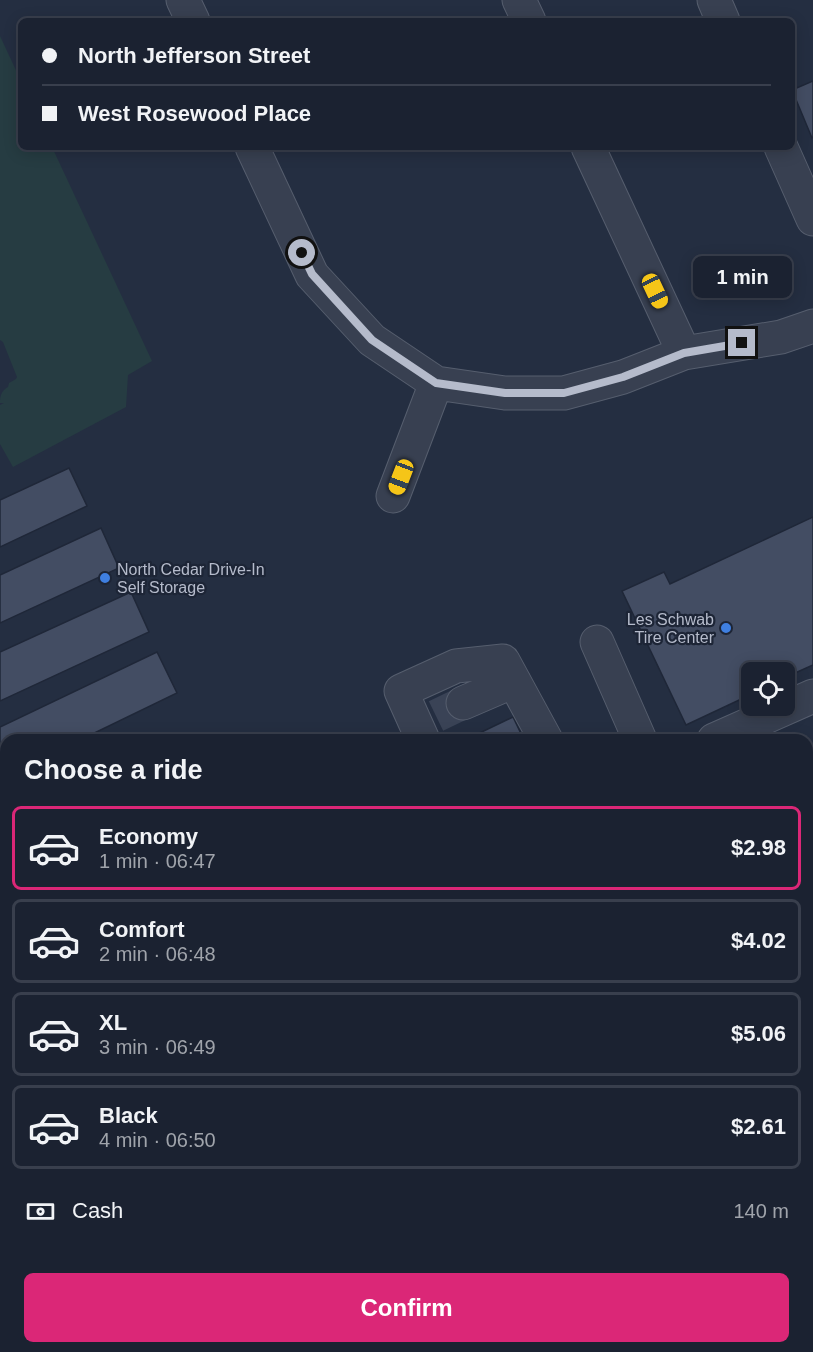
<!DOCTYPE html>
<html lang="en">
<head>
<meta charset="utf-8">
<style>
	body { margin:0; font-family:Arial,sans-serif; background:#242a39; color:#f1f3f6; height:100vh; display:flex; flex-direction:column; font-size:22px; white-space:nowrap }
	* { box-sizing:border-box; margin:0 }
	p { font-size:20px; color:#a0a4ab }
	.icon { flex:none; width:33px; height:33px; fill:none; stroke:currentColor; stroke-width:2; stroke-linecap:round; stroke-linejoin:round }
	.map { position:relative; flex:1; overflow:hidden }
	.drawer { position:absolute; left:0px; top:734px; width:813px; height:620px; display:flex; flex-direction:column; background:#1b2231; border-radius:18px 18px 0 0; box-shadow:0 3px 15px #0003,0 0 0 2px #393f4d }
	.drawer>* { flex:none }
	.top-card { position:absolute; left:18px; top:18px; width:777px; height:132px; border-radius:9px; box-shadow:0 3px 15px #0003,0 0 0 2px #393f4d; display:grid; align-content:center; height:132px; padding:0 24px; background:#1b2231 }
	.buttons { position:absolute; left:741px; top:662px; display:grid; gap:12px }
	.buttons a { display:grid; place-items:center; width:54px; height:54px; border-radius:9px; background:#1b2231; box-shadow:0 3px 15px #0003,0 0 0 2px #393f4d; font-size:30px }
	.end { position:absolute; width:27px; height:27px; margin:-14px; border:8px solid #b5bbcb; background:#111; box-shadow:0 0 0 3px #111 }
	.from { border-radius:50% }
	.bubble { position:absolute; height:42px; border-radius:9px; background:#1b2231; box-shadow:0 3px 15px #0003,0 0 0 2px #393f4d; font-size:20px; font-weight:800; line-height:42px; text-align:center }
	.car { position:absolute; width:18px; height:36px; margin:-18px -9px; border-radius:8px; box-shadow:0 0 4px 2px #0007; background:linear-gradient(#f5c518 24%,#345 0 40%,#f5c518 0 76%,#345 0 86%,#f5c518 0) }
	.top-card b { display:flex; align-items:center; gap:21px; height:57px; font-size:22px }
	.top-card b+b { border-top:2px solid #393f4d }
	.top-card i { width:15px; height:15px; background:#f1f3f6 }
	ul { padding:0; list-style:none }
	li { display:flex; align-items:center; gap:18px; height:84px; margin:0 12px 9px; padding:0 12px; border:3px solid #393f4d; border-radius:9px }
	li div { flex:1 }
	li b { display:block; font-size:22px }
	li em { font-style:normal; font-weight:800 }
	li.on { border-color:#db2777 }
	li>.icon { width:54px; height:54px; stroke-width:1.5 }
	h2 { padding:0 24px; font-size:27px; line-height:72px }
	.pay { display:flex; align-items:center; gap:15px; height:66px; padding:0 24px; font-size:22px }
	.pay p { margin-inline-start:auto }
	.cta { display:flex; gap:12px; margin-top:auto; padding:12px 24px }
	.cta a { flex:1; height:69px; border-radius:9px; background:#db2777; color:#fff; font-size:24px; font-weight:800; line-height:69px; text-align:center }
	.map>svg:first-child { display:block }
	.green { fill:#263c42 }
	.building { fill:#434d63; stroke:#1f2738; stroke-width:1.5 }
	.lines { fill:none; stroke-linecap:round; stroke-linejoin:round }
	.minor-tunnel { stroke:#3a4356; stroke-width:33; stroke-dasharray:33 16; stroke-linecap:butt }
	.minor-casing { stroke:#565e6e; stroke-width:35 }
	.major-casing { stroke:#42495a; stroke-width:35 }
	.minor { stroke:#384051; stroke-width:33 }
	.major { stroke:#565f71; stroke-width:33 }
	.route { stroke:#b5bbcb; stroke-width:8 }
	.shop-dot { fill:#3f7fe0; stroke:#1d2536; stroke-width:2 }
	.labels { text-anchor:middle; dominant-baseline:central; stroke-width:4.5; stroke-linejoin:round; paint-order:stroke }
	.poi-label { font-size:16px; fill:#b5bbcb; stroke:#1d2536; text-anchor:start }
</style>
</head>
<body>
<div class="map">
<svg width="813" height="1352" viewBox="0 0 813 1352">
	<rect width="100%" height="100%" fill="#242e41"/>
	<path class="green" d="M 0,36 L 21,81 L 21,147 L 52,147 L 152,361 L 128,375 L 126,407 L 13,467 L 0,444 L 0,405 L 4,403 L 0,403 C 0,396 1,391 8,387 L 9,383 L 16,379 L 17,377 L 3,342 L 0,340 Z"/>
	<path class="building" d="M 813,81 L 813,137 L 812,138 L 792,90 Z
		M 69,468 L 87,506 L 0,547 L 0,500 Z
		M 813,517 L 813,665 L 784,678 L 784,672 L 752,672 L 752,694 L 686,725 L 622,591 L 664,572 L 670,584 Z
		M 101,528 L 119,568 L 0,623 L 0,575 Z
		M 131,592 L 149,632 L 0,701 L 0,652 Z
		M 157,652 L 177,693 L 80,740 L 6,740 L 6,775 L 0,778 L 0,727 Z
		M 513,717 L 524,740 L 465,740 Z
		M 813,1056 L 813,1093 L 812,1093 L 807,1080 L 807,1058 Z
		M 6,1166 L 6,1197 L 3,1198 L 0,1191 L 0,1169 Z
		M 6,1251 L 6,1271 L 0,1273 L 0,1253 Z
		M 6,1309 L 6,1343 L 0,1346 L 0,1312 Z
		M 91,1347 L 133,1347 L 136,1352 L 94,1352 Z
		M 150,1347 L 172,1347 L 161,1352 L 152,1352 Z
		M 518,1347 L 553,1347 L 556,1352 L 513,1352 L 512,1350 Z
		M 586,1347 L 605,1347 L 608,1352 L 588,1352 Z"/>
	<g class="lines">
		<path class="minor-tunnel" d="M 436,716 L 463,703"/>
		<g class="minor-casing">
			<path id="minor" d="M 183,0 L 193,21
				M 519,0 L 529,21
				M 714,0 L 723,21
				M 252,147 L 312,275 L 372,340 L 436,383 L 505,393 L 564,393 L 623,377 L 684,353 L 781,337 L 813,326
				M 588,147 L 684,353
				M 781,147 L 813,219
				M 393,496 L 436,383
				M 597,642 L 640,740
				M 463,703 L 514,681
				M 423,740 L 401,691 L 456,666 L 503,661 L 546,740
				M 714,740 L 813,696
				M 807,913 L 813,911
				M 807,970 L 813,967
				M 807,1168 L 813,1181
				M 0,1303 L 6,1300
				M 807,1337 L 813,1334
				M 472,1347 L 474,1352
				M 317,1352 L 329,1347
				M 769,1352 L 782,1347"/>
		</g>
		<g class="major-casing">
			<path id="major" d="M 807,782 L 813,780
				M 0,1111 L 6,1108"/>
		</g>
		<use href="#minor" class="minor"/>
		<use href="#major" class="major"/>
	</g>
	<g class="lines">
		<path class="route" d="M 302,253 L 312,274 L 372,340 L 436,383 L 505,393 L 564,393 L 623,377 L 684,353 L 742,343"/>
	</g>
	<g class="shop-dot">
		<circle cx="105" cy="578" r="6"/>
		<circle cx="726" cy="628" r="6"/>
	</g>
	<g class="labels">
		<g class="poi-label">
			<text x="117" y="569">North Cedar Drive-In<tspan x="117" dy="18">Self Storage</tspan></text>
			<text x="714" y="619" text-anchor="end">Les Schwab<tspan x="714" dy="18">Tire Center</tspan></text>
		</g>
	</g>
</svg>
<div class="buttons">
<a><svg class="icon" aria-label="locate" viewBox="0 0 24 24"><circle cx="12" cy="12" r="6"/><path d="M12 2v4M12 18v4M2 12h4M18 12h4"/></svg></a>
</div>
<i class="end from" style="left:302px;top:253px"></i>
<i class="end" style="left:742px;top:343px"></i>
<div class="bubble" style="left:693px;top:256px;width:99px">1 min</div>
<i class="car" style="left:655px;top:291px;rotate:155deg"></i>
<i class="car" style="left:401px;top:477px;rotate:201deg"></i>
<div class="top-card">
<b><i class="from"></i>North Jefferson Street</b>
<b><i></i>West Rosewood Place</b>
</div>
<section class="drawer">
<h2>Choose a ride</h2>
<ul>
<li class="on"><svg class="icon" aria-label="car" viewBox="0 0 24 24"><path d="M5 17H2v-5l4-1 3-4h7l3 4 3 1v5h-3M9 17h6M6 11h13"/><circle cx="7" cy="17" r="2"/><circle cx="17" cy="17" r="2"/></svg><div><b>Economy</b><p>1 min · 06:47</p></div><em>$2.98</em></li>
<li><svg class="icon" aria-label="car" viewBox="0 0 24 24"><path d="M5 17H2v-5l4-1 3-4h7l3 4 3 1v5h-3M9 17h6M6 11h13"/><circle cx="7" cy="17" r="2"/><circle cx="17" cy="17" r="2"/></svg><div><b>Comfort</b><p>2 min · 06:48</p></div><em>$4.02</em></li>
<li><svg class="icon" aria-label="car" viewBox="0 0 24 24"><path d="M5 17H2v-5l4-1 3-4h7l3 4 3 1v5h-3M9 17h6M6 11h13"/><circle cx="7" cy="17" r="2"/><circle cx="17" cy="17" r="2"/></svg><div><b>XL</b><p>3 min · 06:49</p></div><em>$5.06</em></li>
<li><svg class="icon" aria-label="car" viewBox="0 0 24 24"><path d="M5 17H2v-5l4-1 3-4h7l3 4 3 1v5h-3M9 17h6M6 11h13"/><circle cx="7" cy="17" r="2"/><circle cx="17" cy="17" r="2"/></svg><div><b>Black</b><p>4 min · 06:50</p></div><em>$2.61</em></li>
</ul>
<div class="pay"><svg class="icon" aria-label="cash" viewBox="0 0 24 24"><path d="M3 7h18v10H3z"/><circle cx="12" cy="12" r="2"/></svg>Cash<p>140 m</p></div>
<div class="cta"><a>Confirm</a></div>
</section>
</div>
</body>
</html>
